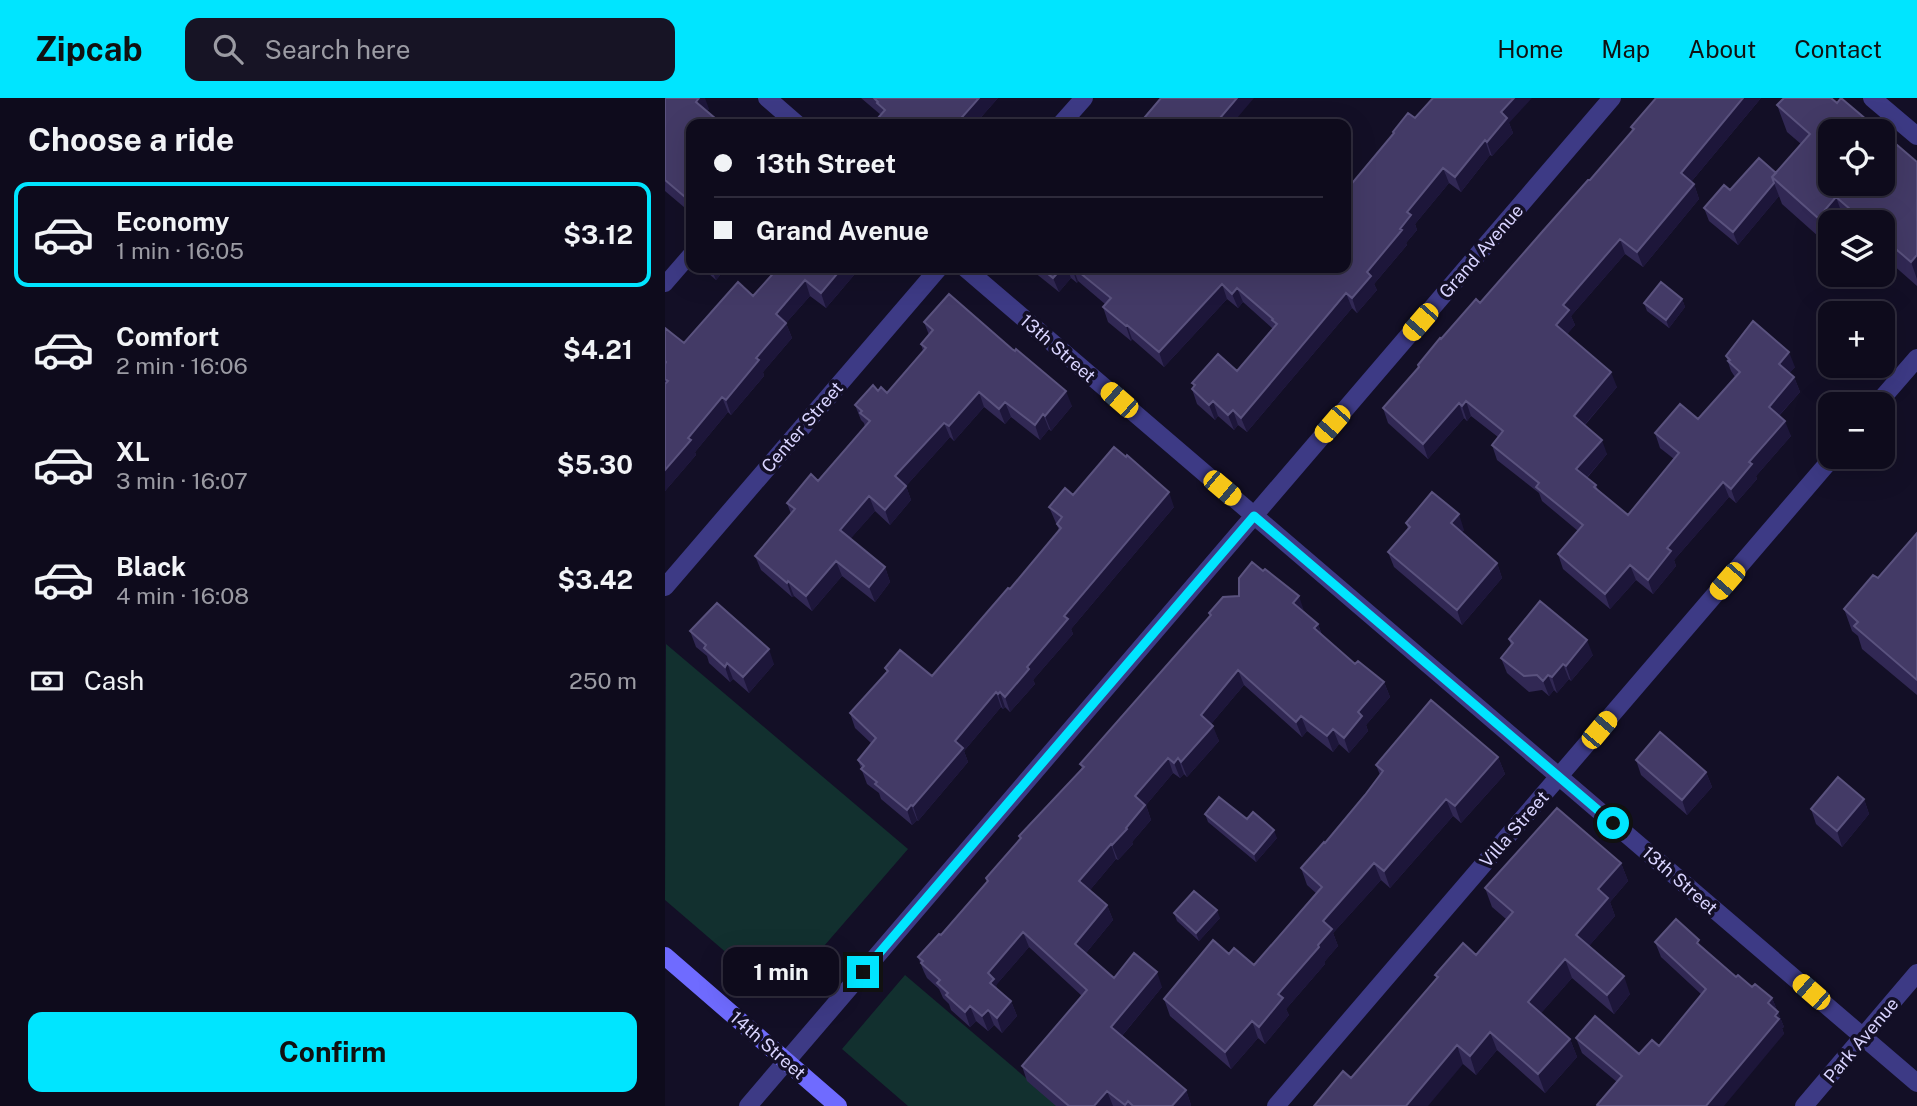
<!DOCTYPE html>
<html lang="en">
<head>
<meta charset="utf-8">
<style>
	body { margin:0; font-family:"Public Sans",sans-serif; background:#171425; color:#f1f3f6; height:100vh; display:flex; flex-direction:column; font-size:26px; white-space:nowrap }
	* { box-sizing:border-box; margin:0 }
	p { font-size:23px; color:#9b9ba3 }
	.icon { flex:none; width:38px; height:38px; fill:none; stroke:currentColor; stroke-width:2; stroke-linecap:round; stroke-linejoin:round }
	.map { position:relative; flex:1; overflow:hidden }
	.sheet { display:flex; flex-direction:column; background:#0e0b1c; width:665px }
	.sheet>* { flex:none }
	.guide { position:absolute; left:21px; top:21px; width:665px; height:154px; border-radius:14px; box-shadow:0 7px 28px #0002,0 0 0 2px #2e2b3b; display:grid; align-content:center; height:154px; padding:0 28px; background:#0e0b1c }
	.buttons { position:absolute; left:1153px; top:21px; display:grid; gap:14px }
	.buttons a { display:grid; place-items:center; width:77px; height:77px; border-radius:14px; background:#0e0b1c; box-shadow:0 7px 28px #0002,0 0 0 2px #2e2b3b; font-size:35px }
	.end { position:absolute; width:32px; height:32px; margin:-16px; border:9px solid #00e5ff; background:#111; box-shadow:0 0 0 4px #111 }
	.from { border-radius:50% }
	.bubble { position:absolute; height:49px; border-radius:14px; background:#0e0b1c; box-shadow:0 7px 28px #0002,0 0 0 2px #2e2b3b; font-size:23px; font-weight:700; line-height:49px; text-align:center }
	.car { position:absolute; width:21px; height:42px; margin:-21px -10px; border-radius:9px; box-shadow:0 0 5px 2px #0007; background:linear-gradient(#f5c518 24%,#345 0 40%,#f5c518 0 76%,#345 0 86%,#f5c518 0) }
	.guide b { display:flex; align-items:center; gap:24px; height:66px; font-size:26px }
	.guide b+b { border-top:2px solid #2e2b3b }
	.guide i { width:18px; height:18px; background:#f1f3f6 }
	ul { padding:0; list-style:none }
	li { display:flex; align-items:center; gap:21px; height:105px; margin:0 14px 10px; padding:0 14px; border:4px solid transparent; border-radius:14px }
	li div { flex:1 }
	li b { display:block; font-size:26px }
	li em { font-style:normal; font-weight:700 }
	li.selected { border-color:#00e5ff }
	li>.icon { width:63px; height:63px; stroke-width:1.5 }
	h2 { padding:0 28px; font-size:32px; line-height:84px }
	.pay { display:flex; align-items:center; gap:18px; height:77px; padding:0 28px; font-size:26px }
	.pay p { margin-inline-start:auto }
	.primary-button { display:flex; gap:14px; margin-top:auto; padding:14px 28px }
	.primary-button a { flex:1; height:80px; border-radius:14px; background:#00e5ff; color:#111; font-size:28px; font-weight:700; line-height:80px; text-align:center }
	header { display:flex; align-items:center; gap:42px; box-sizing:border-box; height:98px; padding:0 35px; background:#00e5ff; color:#111 }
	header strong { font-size:33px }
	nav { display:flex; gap:38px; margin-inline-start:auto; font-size:24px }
	.search { width:490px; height:63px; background:#171425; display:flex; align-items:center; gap:18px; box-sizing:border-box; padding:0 24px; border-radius:14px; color:#9b9ba3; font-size:26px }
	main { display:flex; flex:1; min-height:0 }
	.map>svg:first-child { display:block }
	.green { fill:#12302f }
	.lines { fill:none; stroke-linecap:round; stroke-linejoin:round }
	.lane { stroke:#3d3a85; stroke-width:16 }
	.street { stroke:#3d3a85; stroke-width:18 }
	.secondary { stroke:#6f6bff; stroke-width:18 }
	.wall { fill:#312854 }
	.shaded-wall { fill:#1d163a }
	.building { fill:#433a66; stroke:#5a527e; stroke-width:2 }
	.route { stroke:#00e5ff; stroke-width:9 }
	.labels { text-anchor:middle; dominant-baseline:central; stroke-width:7; stroke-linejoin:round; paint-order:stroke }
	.street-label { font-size:18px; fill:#d9d4ff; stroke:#130f26 }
</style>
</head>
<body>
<header>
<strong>Zipcab</strong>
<div class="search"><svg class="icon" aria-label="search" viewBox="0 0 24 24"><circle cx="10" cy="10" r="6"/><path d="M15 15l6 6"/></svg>Search here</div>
<nav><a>Home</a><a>Map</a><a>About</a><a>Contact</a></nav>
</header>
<main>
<section class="sheet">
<h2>Choose a ride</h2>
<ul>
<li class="selected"><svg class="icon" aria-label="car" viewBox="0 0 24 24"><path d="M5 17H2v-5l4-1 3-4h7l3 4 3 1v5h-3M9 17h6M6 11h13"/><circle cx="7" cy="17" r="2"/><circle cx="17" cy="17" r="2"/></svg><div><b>Economy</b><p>1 min · 16:05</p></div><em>$3.12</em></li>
<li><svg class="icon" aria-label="car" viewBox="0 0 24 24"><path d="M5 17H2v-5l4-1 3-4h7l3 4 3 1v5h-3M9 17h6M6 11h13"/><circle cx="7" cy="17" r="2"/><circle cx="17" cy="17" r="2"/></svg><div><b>Comfort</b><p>2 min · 16:06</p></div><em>$4.21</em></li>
<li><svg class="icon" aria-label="car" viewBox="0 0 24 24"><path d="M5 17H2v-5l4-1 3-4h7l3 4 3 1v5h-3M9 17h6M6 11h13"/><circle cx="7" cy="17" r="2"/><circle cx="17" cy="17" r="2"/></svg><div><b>XL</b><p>3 min · 16:07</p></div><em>$5.30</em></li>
<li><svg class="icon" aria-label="car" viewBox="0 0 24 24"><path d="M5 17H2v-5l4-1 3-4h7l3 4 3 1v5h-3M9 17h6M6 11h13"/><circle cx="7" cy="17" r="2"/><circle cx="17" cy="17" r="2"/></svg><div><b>Black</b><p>4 min · 16:08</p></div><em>$3.42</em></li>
</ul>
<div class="pay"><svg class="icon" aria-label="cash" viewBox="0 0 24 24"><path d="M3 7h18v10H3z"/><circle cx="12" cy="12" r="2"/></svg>Cash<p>250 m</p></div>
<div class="primary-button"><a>Confirm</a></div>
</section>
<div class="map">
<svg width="1252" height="1008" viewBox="0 0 1252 1008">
	<rect width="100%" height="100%" fill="#130f26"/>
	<path class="green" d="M 1,546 L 243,751 L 114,900 L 0,802 Z
		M 240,877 L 394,1008 L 243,1008 L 177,951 Z"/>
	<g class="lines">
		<path class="lane" d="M 0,186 L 26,156"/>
		<path class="street" d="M 102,0 L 132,26
			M 1207,0 L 1252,38
			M 396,26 L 419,0
			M 300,170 L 1252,985
			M 1212,306 L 1252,260
			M 0,489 L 274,170
			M 83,1008 L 947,0
			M 611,1008 L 1168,359
			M 1139,1008 L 1252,875"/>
		<path class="secondary" d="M 0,858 L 173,1008"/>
	</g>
	<path class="wall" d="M 0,0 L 44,11 L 26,26 L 26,115 L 0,93 Z
		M 196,0 L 333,0 L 310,26 L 214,26 L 212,21 L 216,17 Z
		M 1096,0 L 1026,84 L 1029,86 L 1034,101 L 978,169 L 960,156 L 906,218 L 910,227 L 902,236 L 952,289 L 920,327 L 942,356 L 922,380 L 931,387 L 933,392 L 963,417 L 1009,361 L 995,350 L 990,335 L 1033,321 L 1070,279 L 1066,273 L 1061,258 L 1130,269 L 1124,275 L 1129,279 L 1135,294 L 1114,318 L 1126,338 L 1091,378 L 1092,381 L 1071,405 L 1064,399 L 1009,462 L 1011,468 L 988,496 L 971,482 L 945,511 L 898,471 L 893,456 L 913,433 L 877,403 L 874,395 L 832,362 L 827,347 L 833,339 L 806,318 L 802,323 L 799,320 L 763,361 L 723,325 L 718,310 L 754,269 L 753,267 L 776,241 L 815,205 L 925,82 L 967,33 L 966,29 Z
		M 1172,5 L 1252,64 L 1252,188 L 1218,158 L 1218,124 L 1166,124 L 1163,147 L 1117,106 L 1114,98 L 1073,147 L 1044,123 L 1039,110 L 1065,92 L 1111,75 L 1136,46 L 1122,34 L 1112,7 Z
		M 750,20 L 844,25 L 848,35 L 827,58 L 825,57 L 796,94 L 784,85 L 750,126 L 752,132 L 741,145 L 742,147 L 709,186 L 712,192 L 692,215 L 687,210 L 582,334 L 573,327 L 569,332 L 553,318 L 550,322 L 532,306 L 527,291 L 529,289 L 527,285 L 572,273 L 608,231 L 578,204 L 573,210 L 562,201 L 499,269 L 467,241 L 466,243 L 443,224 L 438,209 L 440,206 L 413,183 L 412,185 L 406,180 L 394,194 L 364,170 L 681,170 L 684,89 Z
		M 37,170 L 61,170 L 51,182 Z
		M 113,170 L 195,170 L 161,210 L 145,198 L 121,225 L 127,240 L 98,274 L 99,278 L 66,317 L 63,314 L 30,354 L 31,357 L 0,393 L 0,230 L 19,245 L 88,198 Z
		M 1017,201 L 1020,209 L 1004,230 L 982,213 L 979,205 Z
		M 259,224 L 407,308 L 386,333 L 384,331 L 375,342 L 346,319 L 340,326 L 319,309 L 289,343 L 285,339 L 241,388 L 246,402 L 225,427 L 210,413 L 185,441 L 220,469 L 225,484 L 210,504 L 177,478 L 147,513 L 129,498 L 127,499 L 96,472 L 90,458 L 126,416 L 122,405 L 153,383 L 200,329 L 199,325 L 196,322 L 190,307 L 213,293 L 222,295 L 258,253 L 256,246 L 264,237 Z
		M 408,397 L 509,409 L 406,531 L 408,536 L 368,582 L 370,586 L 345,614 L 340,609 L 338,611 L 336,609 L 299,653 L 303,664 L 253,723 L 252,722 L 247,727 L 216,701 L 214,695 L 202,686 L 193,662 L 206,645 L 190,630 L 185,615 L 222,574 L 220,570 L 267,578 L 345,491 L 394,432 L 384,409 Z
		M 741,425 L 799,432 L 797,434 L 832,465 L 837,480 L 797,527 L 729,469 L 723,454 L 743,431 Z
		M 1252,435 L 1252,597 L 1197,551 L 1193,538 L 1187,533 L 1179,511 L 1213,480 Z
		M 639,513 L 653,526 L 657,537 L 690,566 L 719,584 L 725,599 L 701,627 L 703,633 L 684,655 L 674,646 L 668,654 L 642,633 L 637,639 L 579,587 L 546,626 L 554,643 L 522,679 L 519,676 L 515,680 L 508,675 L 481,707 L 486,722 L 467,744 L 468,746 L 453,762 L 451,761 L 425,792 L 442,807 L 448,822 L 421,855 L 449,880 L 497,889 L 457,938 L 521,992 L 526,1007 L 525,1008 L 391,1008 L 362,983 L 357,968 L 417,898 L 364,849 L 331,887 L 332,891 L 346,903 L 352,918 L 337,935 L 329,927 L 323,933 L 311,923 L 305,929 L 286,912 L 284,906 L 278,900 L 274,891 L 262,880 L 259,874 L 253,859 L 276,837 L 322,784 L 321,780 L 355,741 L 354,738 L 417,671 L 415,666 L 545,518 L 544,515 Z
		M 25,533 L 109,566 L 84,595 L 68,581 L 65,584 L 44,565 L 42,558 L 31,549 Z
		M 844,541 L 928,557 L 906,583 L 904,581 L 892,595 L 889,592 L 884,598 L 877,592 L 864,594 L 842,575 L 836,560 L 846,548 Z
		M 833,659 L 840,676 L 796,725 L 788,718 L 725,790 L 716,782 L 668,835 L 673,848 L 660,863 L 660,866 L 621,911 L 624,917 L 600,946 L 593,940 L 566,971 L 505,918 L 499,901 L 564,856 L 589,867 L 652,796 L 642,787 L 636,770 L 660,745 L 700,697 L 715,677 L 711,667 Z
		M 971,662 L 1041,674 L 1047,689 L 1022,717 L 976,677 Z
		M 1199,701 L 1204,716 L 1177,749 L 1151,726 L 1146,711 Z
		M 540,716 L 582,721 L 612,740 L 591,764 L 543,724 Z
		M 956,765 L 963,783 L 945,804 L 950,818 L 924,848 L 965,896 L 949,916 L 907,880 L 876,915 L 905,941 L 912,959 L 880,995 L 832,952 L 811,977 L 798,966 L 686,980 L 772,881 L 770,877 L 811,857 L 841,821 L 827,809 L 820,790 Z
		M 509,815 L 555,820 L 534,843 L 512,823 Z
		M 990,844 L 1037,850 L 1071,879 L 1107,900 L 1119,929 L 1117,930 L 1119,936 L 952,984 L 917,955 L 911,940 L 974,956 L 994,948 L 1037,897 L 996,859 Z"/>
	<path class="shaded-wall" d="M 34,0 L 40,0 L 44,11 L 36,20 L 31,4 Z
		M 314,0 L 333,0 L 310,26 L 291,26 Z
		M 572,0 L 589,0 L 567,26 L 550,26 Z
		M 849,0 L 867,0 L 844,25 L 848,35 L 827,58 L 822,44 L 836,14 Z
		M 1078,0 L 1096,0 L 1021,90 L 1016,75 Z
		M 820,42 L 825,57 L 796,94 L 790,79 Z
		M 778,70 L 784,85 L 750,126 L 752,132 L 741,145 L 742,147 L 709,186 L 712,192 L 692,215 L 687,200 L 702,174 L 735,131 L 742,114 Z
		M 1109,85 L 1114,98 L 1073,147 L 1068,134 Z
		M 1029,86 L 1034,101 L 978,169 L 972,154 Z
		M 1171,99 L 1180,124 L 1166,124 L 1166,144 L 1163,147 L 1153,120 Z
		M 955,141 L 960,156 L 906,218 L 910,227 L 897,242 L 891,227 L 898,207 Z
		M 1252,157 L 1252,181 L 1246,164 Z
		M 46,170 L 61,170 L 51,182 Z
		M 177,170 L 195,170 L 161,210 L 156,195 Z
		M 397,170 L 402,170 L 406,180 L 394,194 L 388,180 Z
		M 407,170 L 408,170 L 413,183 L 412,185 Z
		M 140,182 L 145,198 L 121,225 L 127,240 L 98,274 L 99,278 L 66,317 L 61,302 L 91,260 L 111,216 Z
		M 557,186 L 562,201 L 499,269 L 494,254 Z
		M 572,190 L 578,204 L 573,210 L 567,196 Z
		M 681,195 L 687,210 L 582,334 L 576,320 Z
		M 1017,201 L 1020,209 L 1004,230 L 1001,222 Z
		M 462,227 L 467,241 L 466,243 L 461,228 Z
		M 1124,254 L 1130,269 L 1119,281 L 1114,266 Z
		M 946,274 L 952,289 L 915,332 L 909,318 Z
		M 1129,279 L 1135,294 L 1109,323 L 1104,309 Z
		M 401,293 L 407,308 L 386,333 L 380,318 Z
		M 314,294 L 319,309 L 289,343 L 284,328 Z
		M 57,299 L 63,314 L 30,354 L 31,357 L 0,393 L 0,372 L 23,340 Z
		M 548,303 L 553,318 L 550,322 L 544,307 Z
		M 801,303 L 806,318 L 802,323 L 797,308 Z
		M 340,304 L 346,319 L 340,326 L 334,311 Z
		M 794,305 L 799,320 L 763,361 L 758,346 Z
		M 568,312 L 573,327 L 569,332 L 563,317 Z
		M 378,316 L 384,331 L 375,342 L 370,327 Z
		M 1120,323 L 1126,338 L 1091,378 L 1092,381 L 1071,405 L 1066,391 L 1084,364 Z
		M 279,325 L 285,339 L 241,388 L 246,402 L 225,427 L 220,412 L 230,378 Z
		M 937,342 L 942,356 L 916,386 L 911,371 Z
		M 1058,384 L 1064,399 L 1009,462 L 1011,468 L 988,496 L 983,482 L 1002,450 Z
		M 504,394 L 509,409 L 406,531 L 408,536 L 368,582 L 370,586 L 345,614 L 340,599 L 362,569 L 399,518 Z
		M 204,398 L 210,413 L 180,447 L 175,432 Z
		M 794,416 L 799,432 L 792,440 L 786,425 Z
		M 171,463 L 177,478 L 147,513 L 141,498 Z
		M 832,465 L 837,480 L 797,527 L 792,512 Z
		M 965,467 L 971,482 L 945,511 L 940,496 Z
		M 220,469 L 225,484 L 210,504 L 204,489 Z
		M 123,483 L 129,498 L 127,499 L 122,485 Z
		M 634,498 L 639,513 L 634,520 L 628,505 Z
		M 653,526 L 658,541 L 649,530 Z
		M 922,542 L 928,557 L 906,583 L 901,568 Z
		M 104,551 L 109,566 L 84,595 L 78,579 Z
		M 62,565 L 68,581 L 65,584 L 60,569 Z
		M 898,566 L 904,581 L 892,595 L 887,579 Z
		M 573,572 L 579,587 L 541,632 L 536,617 Z
		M 883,577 L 889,592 L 884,598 L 878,583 Z
		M 719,584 L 725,599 L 701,627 L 703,633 L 684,655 L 679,640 L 693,614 Z
		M 331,594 L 336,609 L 299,653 L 303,664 L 253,723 L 248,708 L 290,643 Z
		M 335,594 L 340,609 L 338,611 L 333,596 Z
		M 636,618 L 642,633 L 637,639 L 631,624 Z
		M 548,628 L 554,643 L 522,679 L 516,664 Z
		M 668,631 L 674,646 L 668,654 L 662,638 Z
		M 833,659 L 840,676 L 796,725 L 790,708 Z
		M 503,660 L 508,675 L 481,707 L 486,722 L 467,744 L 468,746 L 453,762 L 447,747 L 461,730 L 470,698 Z
		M 513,660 L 519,676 L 515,680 L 509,665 Z
		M 1041,674 L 1047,689 L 1022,717 L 1017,702 Z
		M 781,701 L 788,718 L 725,790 L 719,773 Z
		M 1199,701 L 1204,716 L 1177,749 L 1172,733 Z
		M 246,707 L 252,722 L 247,727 L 242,712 Z
		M 609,732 L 612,740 L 591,764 L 589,756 Z
		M 446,746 L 451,761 L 420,798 L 414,783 Z
		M 709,765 L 716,782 L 668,835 L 673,848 L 660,863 L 660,866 L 621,911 L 624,917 L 600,946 L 594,929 L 613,896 L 653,847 L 658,823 Z
		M 956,765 L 963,783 L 945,804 L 950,818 L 918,855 L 911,837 L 933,791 Z
		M 442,807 L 448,822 L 416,861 L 410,846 Z
		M 552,812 L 555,820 L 534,843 L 531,835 Z
		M 358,834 L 364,849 L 331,887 L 334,896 L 331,900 L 323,875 Z
		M 900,861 L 907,880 L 870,922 L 863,904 Z
		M 492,874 L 497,889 L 451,945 L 446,929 Z
		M 959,878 L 965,896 L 949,916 L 942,897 Z
		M 1107,900 L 1119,929 L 1117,930 L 1119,936 L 1059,1008 L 1041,1008 L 1103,905 Z
		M 346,903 L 352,918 L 337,935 L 332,920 Z
		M 305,908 L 311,923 L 305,929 L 300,914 Z
		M 323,912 L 329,927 L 323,933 L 317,918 Z
		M 587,923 L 593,940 L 566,971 L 560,954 Z
		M 825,934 L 832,952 L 811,977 L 805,958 Z
		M 905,941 L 912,959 L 880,995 L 873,976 Z
		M 792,947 L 798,966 L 763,1008 L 741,1008 Z
		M 521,992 L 526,1007 L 525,1008 L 507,1008 Z
		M 442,993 L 448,1008 L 429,1008 Z"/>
	<path class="building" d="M 0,0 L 34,0 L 31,4 L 57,26 L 26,26 L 26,104 L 0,82 Z
		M 209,0 L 314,0 L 291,26 L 219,26 L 212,21 L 220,12 L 212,5 L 213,4 Z
		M 496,0 L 572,0 L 550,26 L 474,26 Z
		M 768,0 L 849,0 L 836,14 L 842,20 L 822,44 L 820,42 L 790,79 L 778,70 L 742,114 L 746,117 L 735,131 L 737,132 L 702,174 L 706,178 L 687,200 L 681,195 L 576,320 L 568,312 L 563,317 L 548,303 L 544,307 L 527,291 L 530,287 L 527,285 L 553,256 L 572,273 L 612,226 L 607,222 L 608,221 L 572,190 L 567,196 L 557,186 L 494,254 L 462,227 L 461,228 L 438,209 L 446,200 L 409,170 L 681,170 L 681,87 L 684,89 L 729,35 L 728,34 L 743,15 L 750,20 Z
		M 991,0 L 1078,0 L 1016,75 L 1029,86 L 972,154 L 955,141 L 898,207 L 904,212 L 891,227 L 946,274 L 909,318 L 937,342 L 911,371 L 931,387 L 929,389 L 963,417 L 1014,355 L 990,335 L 1015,306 L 1033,321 L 1075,274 L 1063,263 L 1065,262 L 1061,258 L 1088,223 L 1124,254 L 1114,266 L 1129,279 L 1104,309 L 1120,323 L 1084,364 L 1087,366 L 1066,391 L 1058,384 L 1002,450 L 1006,453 L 983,482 L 965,467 L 940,496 L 893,456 L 918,427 L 871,389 L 874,385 L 827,347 L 838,333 L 801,303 L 797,308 L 794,305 L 758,346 L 718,310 L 754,269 L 753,267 L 775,240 L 776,241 L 811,201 L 815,205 L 877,134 L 923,82 L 925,82 L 969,31 L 966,29 Z
		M 1119,0 L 1166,0 L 1172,5 L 1176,0 L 1215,33 L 1166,33 L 1166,86 L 1218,86 L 1218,35 L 1252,64 L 1252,157 L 1246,164 L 1218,140 L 1218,124 L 1200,124 L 1171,99 L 1153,120 L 1107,79 L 1145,36 L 1112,7 Z
		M 1094,60 L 1111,75 L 1107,79 L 1109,85 L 1068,134 L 1039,110 L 1059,87 L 1065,92 Z
		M 113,170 L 177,170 L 156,195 L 140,182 L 111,216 L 121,225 L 91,260 L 94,262 L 61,302 L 57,299 L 23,340 L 26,342 L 0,372 L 0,286 L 3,283 L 0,281 L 0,266 L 1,264 L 0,263 L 0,230 L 19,245 L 73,184 L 88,198 Z
		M 376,170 L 397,170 L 388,180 Z
		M 996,184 L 1017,201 L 1001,222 L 979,205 Z
		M 284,196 L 347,251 L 350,253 L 351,251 L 401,293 L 380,318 L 378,316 L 370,327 L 340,304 L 334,311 L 314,294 L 284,328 L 279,325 L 230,378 L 241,388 L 220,412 L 204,398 L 175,432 L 220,469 L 204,489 L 171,463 L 141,498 L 123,483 L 122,485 L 90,458 L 130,411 L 122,405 L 146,376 L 153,383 L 205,323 L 195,315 L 197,313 L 190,307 L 208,287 L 213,293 L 216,289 L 222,295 L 261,250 L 256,246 L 268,232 L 259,224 Z
		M 449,349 L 461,359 L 462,357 L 504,394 L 399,518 L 403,521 L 362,569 L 364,571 L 340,599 L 335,594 L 333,596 L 331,594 L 290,643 L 298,650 L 248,708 L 246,707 L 242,712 L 210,686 L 212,684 L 196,671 L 199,668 L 193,662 L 211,640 L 185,615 L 223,573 L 220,570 L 235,552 L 267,578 L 343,490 L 345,491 L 396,430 L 392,426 L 397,419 L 384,409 L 400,390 L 408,397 Z
		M 767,394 L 794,416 L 786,425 L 832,465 L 792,512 L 723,454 L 745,429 L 741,425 Z
		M 1252,435 L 1252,582 L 1189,528 L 1193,524 L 1179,511 L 1208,477 L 1213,480 Z
		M 587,464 L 598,473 L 600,471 L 634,498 L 628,505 L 653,526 L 649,530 L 690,566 L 693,563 L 719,584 L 693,614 L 697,618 L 679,640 L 668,631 L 662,638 L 636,618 L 631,624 L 573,572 L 536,617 L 548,628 L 516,664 L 513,660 L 509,665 L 503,660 L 470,698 L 480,707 L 461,730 L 462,731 L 447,747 L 446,746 L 414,783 L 442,807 L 410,846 L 449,880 L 469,855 L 492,874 L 446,929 L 521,992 L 507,1008 L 468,1008 L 463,1003 L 460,1007 L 442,993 L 429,1008 L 404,1008 L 357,968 L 422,892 L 358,834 L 323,875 L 329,881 L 325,885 L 346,903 L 332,920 L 323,912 L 317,918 L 305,908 L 300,914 L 281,897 L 283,895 L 272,885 L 275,882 L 256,865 L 258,863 L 253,859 L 274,836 L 276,837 L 323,783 L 321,780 L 356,740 L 354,738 L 419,669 L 415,666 L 546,517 L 544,515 L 558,499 L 574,498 L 574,480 Z
		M 875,503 L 922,542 L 901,568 L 898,566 L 887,579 L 883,577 L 878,583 L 872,577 L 859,578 L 836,560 L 848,545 L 844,541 Z
		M 52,505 L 104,551 L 78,579 L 62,565 L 60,569 L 39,550 L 41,547 L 25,533 Z
		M 766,602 L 833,659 L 790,708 L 781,701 L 719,773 L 709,765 L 658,823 L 667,831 L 653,847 L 654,849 L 613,896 L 618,900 L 594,929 L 587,923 L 560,954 L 499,901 L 548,842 L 564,856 L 569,850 L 589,867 L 657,789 L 636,770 L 659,744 L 660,745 L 700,697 L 718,673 L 711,667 Z
		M 995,634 L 1041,674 L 1017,702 L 971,662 Z
		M 1173,679 L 1199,701 L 1172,733 L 1146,711 Z
		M 554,699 L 582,721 L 588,714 L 609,732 L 589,756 L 540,716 Z
		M 892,710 L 956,765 L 933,791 L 943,800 L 911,837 L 959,878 L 942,897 L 900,861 L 863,904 L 905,941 L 873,976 L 825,934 L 805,958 L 792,947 L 741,1008 L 649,1008 L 678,973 L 686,980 L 773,879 L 770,877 L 798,845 L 811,857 L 848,814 L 820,790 Z
		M 529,793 L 552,812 L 531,835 L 509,815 Z
		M 1011,821 L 1034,842 L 1032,845 L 1071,879 L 1073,877 L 1087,889 L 1090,886 L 1107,900 L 1103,905 L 1113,914 L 1110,918 L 1114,921 L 1041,1008 L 933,1008 L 932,1007 L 957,978 L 911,940 L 930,918 L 974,956 L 987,942 L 994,948 L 1041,891 L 990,844 Z"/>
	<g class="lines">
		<path class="route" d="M 198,874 L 589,418 L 948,725"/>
	</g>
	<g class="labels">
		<g class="street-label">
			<text transform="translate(816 153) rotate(-49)">Grand Avenue</text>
			<text transform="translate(393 250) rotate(41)">13th Street</text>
			<text transform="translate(137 329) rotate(-49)">Center Street</text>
			<text transform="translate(849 731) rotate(-49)">Villa Street</text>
			<text transform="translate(1015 782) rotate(41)">13th Street</text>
			<text transform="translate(1196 942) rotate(-50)">Park Avenue</text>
			<text transform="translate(103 947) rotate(41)">14th Street</text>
		</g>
	</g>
</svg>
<div class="buttons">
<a><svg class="icon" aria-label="locate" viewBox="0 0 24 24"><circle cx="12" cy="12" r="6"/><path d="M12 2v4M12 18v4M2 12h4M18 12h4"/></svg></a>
<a><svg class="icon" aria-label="layers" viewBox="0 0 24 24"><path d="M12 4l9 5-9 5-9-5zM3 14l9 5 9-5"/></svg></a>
<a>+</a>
<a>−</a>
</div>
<i class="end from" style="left:948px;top:725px"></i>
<i class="end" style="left:198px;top:874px"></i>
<div class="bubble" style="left:58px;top:849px;width:116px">1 min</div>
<i class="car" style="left:755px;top:224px;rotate:221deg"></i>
<i class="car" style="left:454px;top:302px;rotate:311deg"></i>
<i class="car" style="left:667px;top:326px;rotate:221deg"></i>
<i class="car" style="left:557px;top:390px;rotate:130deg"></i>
<i class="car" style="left:1062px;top:483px;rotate:221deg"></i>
<i class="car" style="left:934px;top:632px;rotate:40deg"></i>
<i class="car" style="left:1146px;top:894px;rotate:311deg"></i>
<div class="guide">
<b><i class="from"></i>13th Street</b>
<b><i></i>Grand Avenue</b>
</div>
</div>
</main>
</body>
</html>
